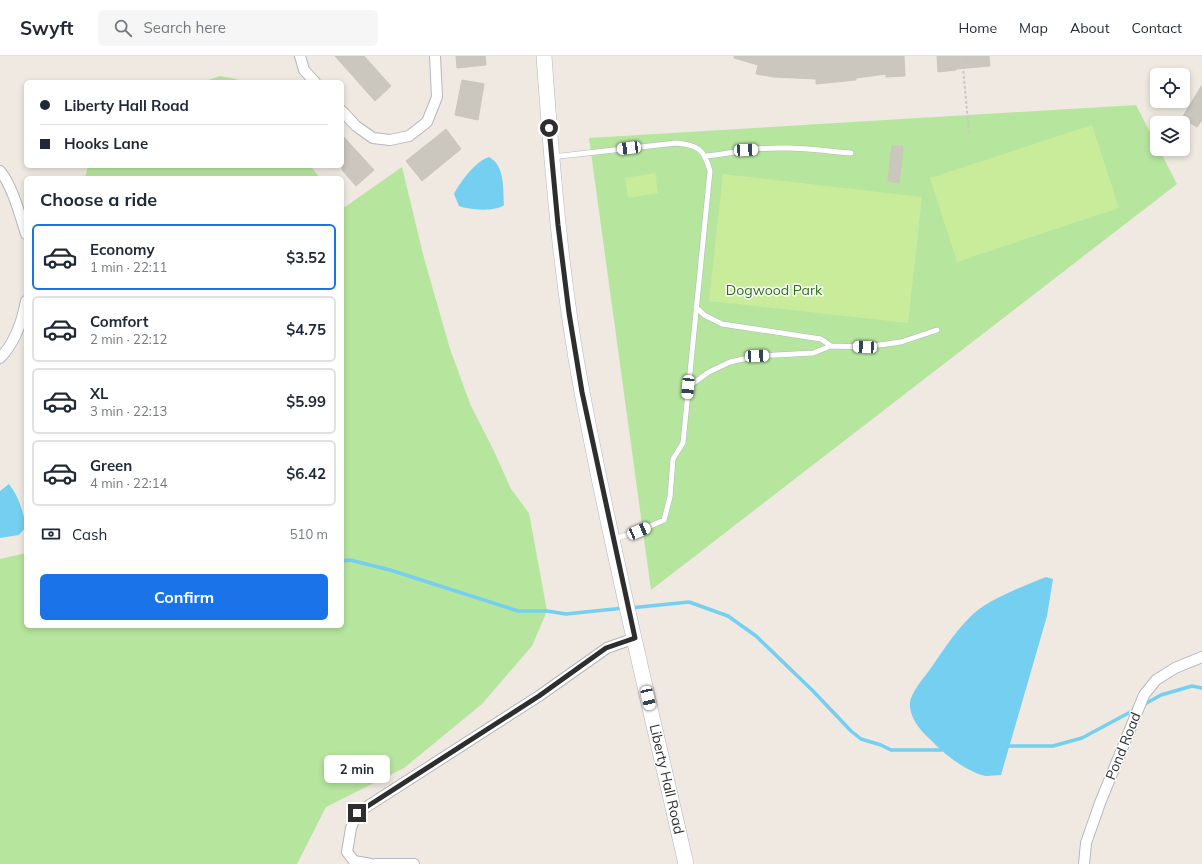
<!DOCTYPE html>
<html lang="en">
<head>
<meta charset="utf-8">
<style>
	body { margin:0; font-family:Mulish,sans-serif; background:#f6f6f7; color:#1f2937; height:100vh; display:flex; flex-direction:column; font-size:15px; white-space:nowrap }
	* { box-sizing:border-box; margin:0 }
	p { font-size:13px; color:#747a83 }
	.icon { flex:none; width:22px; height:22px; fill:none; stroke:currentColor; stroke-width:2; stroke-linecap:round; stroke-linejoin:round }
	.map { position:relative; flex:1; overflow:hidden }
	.side { position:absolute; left:24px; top:120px; width:320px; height:452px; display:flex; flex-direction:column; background:#fff; border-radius:6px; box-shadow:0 2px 6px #0003 }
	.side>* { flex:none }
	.top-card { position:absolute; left:24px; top:24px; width:320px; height:88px; border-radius:6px; box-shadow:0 2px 6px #0003; display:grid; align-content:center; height:88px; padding:0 16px; background:#fff }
	.controls { position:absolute; left:1150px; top:12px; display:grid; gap:8px }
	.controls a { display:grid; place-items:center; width:40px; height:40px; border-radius:6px; background:#fff; box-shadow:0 2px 6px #0003; font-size:20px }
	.end { position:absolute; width:18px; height:18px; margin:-9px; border:5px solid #2e2e2e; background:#fff; box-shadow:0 0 0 2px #fff }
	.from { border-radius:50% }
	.bubble { position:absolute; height:28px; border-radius:6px; background:#fff; box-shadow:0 2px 6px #0003; font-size:13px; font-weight:700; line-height:28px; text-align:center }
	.car { position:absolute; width:12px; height:24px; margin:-12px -6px; border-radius:5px; box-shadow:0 0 3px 1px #0007; background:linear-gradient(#fff 24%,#345 0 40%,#fff 0 76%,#345 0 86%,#fff 0) }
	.top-card b { display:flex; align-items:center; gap:14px; height:38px; font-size:15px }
	.top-card b+b { border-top:1px solid #e0e1e3 }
	.top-card i { width:10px; height:10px; background:#1f2937 }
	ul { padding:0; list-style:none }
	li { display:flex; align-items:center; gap:12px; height:66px; margin:0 8px 6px; padding:0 8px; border:2px solid #e0e1e3; border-radius:6px }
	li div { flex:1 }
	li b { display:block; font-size:15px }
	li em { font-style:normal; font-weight:700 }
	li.current { border-color:#1a73e8 }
	li>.icon { width:36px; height:36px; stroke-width:1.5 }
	h2 { padding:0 16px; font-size:18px; line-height:48px }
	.pay { display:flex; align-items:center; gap:10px; height:44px; padding:0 16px; font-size:15px }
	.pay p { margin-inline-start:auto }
	.action { display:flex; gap:8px; margin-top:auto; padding:8px 16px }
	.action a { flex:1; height:46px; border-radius:6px; background:#1a73e8; color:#fff; font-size:16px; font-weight:700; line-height:46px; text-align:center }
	header { display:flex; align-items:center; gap:24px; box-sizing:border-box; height:56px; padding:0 20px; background:#fff; border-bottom:1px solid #e0e1e3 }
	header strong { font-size:19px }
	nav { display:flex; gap:22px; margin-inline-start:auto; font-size:14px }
	.search { width:280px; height:36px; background:#f6f6f7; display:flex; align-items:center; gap:10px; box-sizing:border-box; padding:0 14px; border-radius:6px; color:#747a83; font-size:15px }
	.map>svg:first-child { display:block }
	.green { fill:#b6e59e }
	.pitch { fill:#c9ec9a }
	.water { fill:#75cff0 }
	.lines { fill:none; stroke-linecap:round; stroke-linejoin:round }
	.stream { stroke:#75cff0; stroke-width:3.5 }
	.building { fill:#cbc7bf; stroke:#cbc5ba }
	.lane-casing { stroke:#b4b7c1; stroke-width:6 }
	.street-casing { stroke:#b4b7c1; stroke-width:12 }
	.secondary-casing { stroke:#b4b7c1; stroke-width:16 }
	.path { stroke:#c9c9c9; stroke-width:2; stroke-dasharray:3 2; stroke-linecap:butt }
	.lane { stroke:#fff; stroke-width:5 }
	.street { stroke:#fff; stroke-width:10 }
	.secondary { stroke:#fff; stroke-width:15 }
	.route { stroke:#2e2e2e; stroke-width:5 }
	.labels { text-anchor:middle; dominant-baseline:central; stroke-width:3; stroke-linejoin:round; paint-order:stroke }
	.park-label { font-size:14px; fill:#2c6e1b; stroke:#fff }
	.street-label { font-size:14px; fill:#2e2e2e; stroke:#fff }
</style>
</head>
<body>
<header>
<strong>Swyft</strong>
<div class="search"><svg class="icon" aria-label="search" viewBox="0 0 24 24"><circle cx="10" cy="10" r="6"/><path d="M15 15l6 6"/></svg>Search here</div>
<nav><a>Home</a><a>Map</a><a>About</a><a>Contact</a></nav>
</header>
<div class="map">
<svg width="1202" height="808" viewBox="0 0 1202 808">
	<rect width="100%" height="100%" fill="#efe9e1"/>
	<path class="green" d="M 220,20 L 236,23 L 239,26 L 203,26 Z
		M 1136,49 L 1157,90 L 1157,93 L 1159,93 L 1177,128 L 651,534 L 589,82 Z
		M 88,110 L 310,110 L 320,122 L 85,122 Z
		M 402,111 L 424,202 L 450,293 L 471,350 L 493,393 L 511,433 L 529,457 L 547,555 L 532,590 L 482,648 L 404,712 L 326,751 L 297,808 L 0,808 L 0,503 L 26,497 L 26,570 L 342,570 L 342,148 L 345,151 Z"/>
	<path class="pitch" d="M 1092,69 L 1119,152 L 957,206 L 930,122 Z
		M 655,117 L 658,137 L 628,142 L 625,122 Z
		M 723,118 L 922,141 L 908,267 L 709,245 Z"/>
	<path class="water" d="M 489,101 C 505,109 503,133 504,149 C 495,156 469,154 459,150 L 454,138 C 460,126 476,105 489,101 Z
		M 9,428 C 19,441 23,455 26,471 L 19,479 L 0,482 L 0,435 Z
		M 1046,521 L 1053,523 L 1047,560 L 1001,719 C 997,719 991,720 986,720 C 972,718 949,702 939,692 C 928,681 911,668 910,650 C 909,639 922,624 928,616 C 941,598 953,578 969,562 C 987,543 1022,531 1046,521 Z"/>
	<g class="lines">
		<path class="stream" d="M 342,505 L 350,504 L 390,514 L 518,555 L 547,555 L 566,558 L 624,552
			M 630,552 L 689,546 L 728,560 L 756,580 L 813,635 L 851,675 L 861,683 L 881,689 L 891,694 L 942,694
			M 1143,649 L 1161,639 L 1192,630 L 1202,632
			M 1009,690 L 1053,690 L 1082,682 L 1136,653"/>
	</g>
	<path class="building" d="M 335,0 L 364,0 L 391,30 L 375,45 Z
		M 456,0 L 485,0 L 486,9 L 457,12 Z
		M 734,0 L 904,0 L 905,20 L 886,21 L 886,18 L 856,22 L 856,24 L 816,28 L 816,23 L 774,21 L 756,18 L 758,9 L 734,2 Z
		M 937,0 L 989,0 L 990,10 L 956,13 L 956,14 L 938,16 Z
		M 462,24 L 484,28 L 478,64 L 455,59 Z
		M 1202,29 L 1202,64 L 1197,71 L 1182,62 Z
		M 446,73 L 461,93 L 422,125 L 406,105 Z
		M 342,79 L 374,114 L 356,130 L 342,114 Z
		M 892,90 L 903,90 L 899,127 L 888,125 Z"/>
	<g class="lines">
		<g class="lane-casing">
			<path id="lane" d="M 706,100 C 720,99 732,96 746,94 C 781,89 816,94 851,97
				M 552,101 L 676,87 C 698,89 704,93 710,115 L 683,387 L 673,403 L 670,441 L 664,464 L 639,475 L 614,483
				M 696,251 L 704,259 L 722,268 L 821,283 L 831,290 L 865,291 L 901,286 L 937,274
				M 688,331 L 709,316 L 730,306 L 757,300 L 813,297 L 831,290"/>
		</g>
		<g class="street-casing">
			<path id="street" d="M 300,0 L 304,14 L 315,26
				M 342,55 L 356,70 L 373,82 L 390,84 L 409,80 L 427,66 L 437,41 L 435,0
				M 0,115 C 12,129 20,159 26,178
				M 0,302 C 15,287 22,266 26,245
				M 371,808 L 354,805 L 347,796 L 351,772 L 357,757 L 539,640 L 607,592 L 635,582
				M 376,808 L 414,808
				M 1084,808 L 1086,787 L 1100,747 L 1144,639 L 1156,624 L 1175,612 L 1202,601"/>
		</g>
		<g class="secondary-casing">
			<path id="secondary" d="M 544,0 C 552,112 561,225 582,336 C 612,494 650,651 686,808"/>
		</g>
		<path class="path" d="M 962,0 L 969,77"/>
		<use href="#lane" class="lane"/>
		<use href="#street" class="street"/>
		<use href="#secondary" class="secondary"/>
	</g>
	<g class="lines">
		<path class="route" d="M 357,757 L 539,640 L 606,592 L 635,582 L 582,336 L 569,257 L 558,169 L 549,72"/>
	</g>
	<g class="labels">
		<g class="park-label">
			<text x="774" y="234">Dogwood Park</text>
		</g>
		<g class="street-label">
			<text transform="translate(1123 690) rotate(-68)">Pond Road</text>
			<text transform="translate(667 723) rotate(77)">Liberty Hall Road</text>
		</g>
	</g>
</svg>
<div class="controls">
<a><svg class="icon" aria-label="locate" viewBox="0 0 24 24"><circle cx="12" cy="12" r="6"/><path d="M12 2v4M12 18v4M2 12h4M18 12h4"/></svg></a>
<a><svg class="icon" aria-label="layers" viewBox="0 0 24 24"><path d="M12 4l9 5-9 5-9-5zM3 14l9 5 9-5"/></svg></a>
</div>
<i class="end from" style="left:549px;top:72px"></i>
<i class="end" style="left:357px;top:757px"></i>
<div class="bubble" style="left:324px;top:699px;width:66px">2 min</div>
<i class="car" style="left:629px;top:92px;rotate:263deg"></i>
<i class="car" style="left:746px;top:94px;rotate:87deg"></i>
<i class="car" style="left:865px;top:291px;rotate:273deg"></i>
<i class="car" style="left:757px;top:300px;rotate:87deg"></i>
<i class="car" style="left:688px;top:331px;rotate:185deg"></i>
<i class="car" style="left:639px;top:475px;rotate:67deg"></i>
<i class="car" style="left:648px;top:642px;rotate:167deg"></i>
<div class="top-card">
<b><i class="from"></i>Liberty Hall Road</b>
<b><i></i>Hooks Lane</b>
</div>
<section class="side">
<h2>Choose a ride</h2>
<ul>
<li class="current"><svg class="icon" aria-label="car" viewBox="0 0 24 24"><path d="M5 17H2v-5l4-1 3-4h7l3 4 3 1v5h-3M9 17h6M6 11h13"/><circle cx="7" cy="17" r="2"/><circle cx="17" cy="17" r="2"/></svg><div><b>Economy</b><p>1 min · 22:11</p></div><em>$3.52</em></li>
<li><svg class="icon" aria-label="car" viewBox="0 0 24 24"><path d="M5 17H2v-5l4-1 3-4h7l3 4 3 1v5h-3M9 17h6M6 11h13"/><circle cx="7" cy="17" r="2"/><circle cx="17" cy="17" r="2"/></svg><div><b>Comfort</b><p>2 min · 22:12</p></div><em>$4.75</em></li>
<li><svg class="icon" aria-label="car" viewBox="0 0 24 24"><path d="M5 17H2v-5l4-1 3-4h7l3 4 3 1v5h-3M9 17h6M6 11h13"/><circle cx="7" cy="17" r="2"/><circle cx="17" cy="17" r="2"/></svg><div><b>XL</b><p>3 min · 22:13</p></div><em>$5.99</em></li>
<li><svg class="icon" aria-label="car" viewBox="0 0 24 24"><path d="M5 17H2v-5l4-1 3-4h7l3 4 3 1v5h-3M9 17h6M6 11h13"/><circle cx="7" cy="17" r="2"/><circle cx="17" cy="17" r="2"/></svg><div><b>Green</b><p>4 min · 22:14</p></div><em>$6.42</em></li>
</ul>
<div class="pay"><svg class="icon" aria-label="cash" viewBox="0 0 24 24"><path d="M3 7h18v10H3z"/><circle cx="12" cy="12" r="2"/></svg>Cash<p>510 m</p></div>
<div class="action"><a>Confirm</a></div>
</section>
</div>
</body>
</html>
